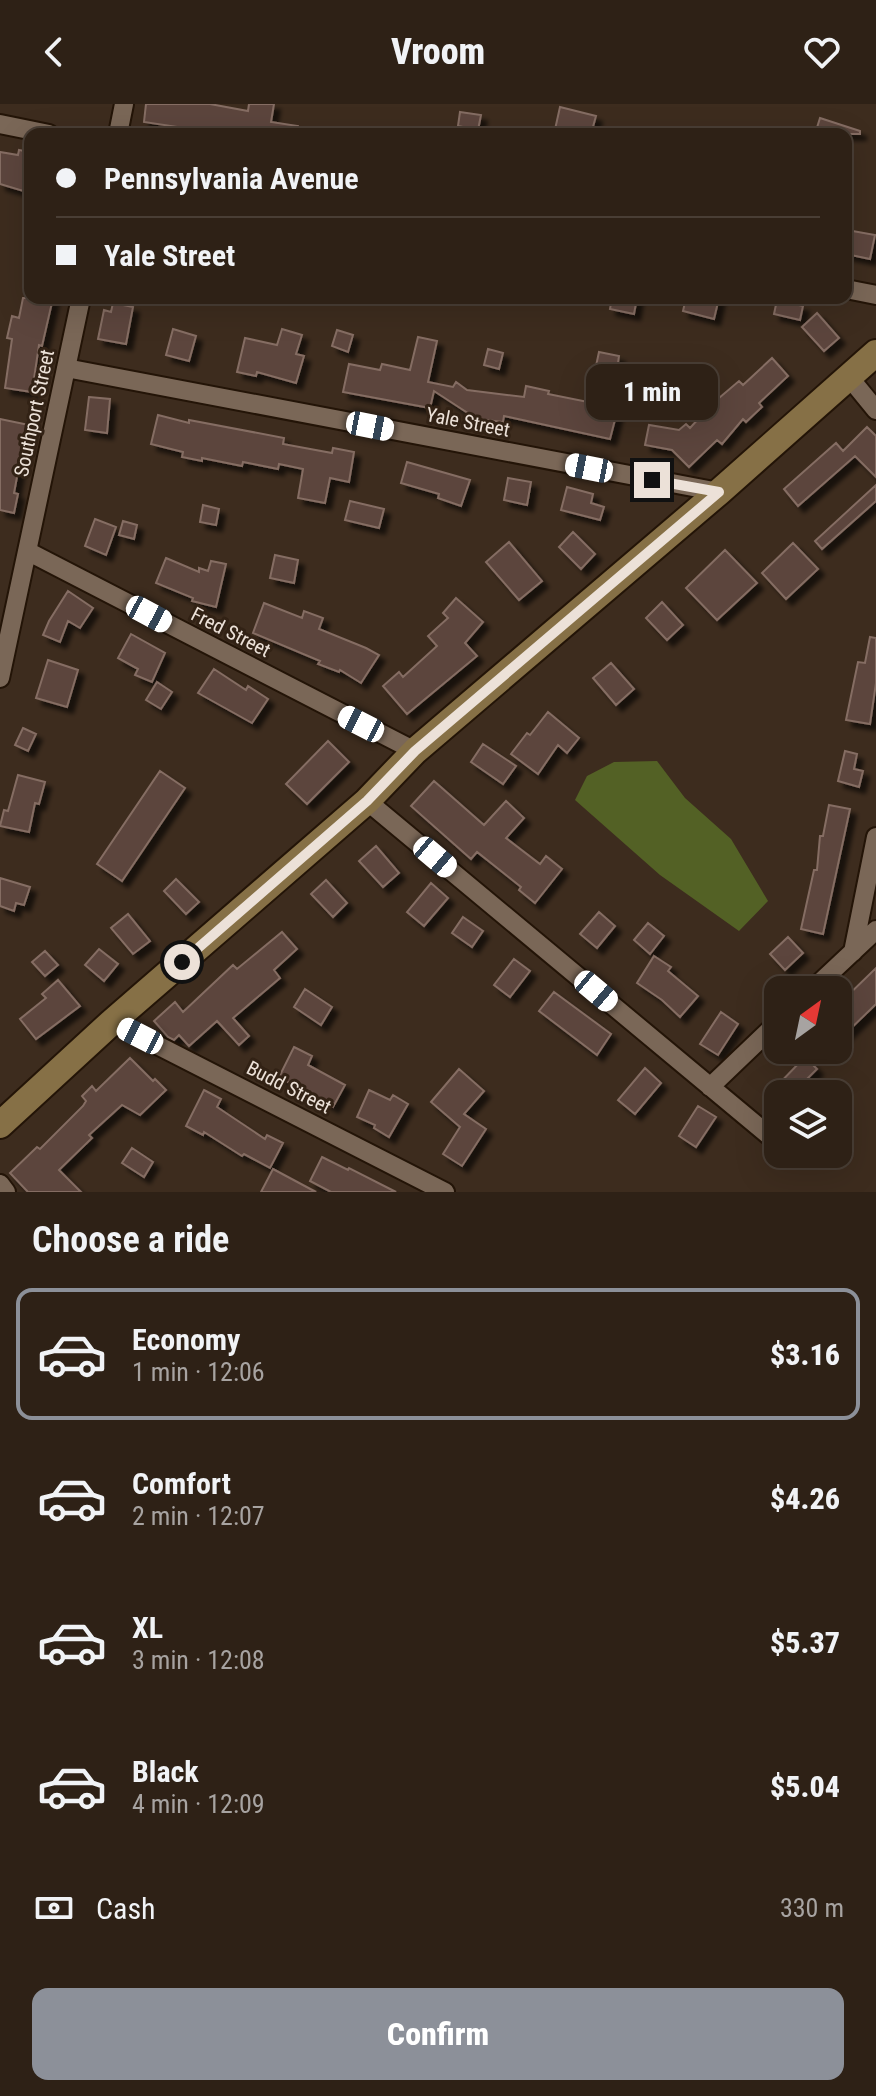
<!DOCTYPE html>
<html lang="en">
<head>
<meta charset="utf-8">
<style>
	body { margin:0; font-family:"Roboto Condensed",sans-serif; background:#3a2e23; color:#f1f3f6; height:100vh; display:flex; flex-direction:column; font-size:30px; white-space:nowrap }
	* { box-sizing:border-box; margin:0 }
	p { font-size:26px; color:#a7a3a1 }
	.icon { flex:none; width:44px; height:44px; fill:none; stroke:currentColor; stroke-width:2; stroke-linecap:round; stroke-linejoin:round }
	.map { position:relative; height:1088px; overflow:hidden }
	.sheet { display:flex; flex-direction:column; background:#2e2116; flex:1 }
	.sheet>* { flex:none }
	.banner { position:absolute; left:24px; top:24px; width:828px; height:176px; border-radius:16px; box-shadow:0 8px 32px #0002,0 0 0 2px #493e35; display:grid; align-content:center; height:176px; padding:0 32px; background:#2e2116 }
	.needle { width:52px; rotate:33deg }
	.fabs { position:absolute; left:764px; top:872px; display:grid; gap:16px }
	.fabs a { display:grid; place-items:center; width:88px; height:88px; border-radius:16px; background:#2e2116; box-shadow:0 8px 32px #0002,0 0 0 2px #493e35; font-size:40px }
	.end { position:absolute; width:36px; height:36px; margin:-18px; border:10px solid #ece1d8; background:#111; box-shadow:0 0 0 4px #111 }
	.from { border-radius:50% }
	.bubble { position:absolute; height:56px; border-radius:16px; background:#2e2116; box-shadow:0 8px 32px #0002,0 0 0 2px #493e35; font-size:26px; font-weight:800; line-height:56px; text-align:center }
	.car { position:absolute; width:24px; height:48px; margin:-24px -12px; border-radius:10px; box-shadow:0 0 6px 2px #0007; background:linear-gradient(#fff 24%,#345 0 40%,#fff 0 76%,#345 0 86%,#fff 0) }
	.banner b { display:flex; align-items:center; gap:28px; height:76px; font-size:30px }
	.banner b+b { border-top:2px solid #493e35 }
	.banner i { width:20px; height:20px; background:#f1f3f6 }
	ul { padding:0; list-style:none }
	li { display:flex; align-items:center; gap:24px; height:132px; margin:0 16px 12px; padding:0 16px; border:4px solid transparent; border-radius:16px }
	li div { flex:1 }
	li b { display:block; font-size:30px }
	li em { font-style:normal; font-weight:800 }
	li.selected { border-color:#8c9099 }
	li>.icon { width:72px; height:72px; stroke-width:1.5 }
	h2 { padding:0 32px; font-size:36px; line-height:96px }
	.pay { display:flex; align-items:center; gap:20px; height:88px; padding:0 32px; font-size:30px }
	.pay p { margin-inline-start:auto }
	.cta { display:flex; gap:16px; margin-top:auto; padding:16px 32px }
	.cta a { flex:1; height:92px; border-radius:16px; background:#8c9099; color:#fff; font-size:32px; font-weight:800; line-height:92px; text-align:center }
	header { display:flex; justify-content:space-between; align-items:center; height:104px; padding:0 32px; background:#2e2116; font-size:36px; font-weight:800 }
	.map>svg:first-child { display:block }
	.green { fill:#536125 }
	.building { fill:#5b453c; stroke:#856d63; stroke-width:2; filter:url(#shadow) }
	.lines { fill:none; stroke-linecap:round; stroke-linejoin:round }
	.street-casing { stroke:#231407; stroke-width:22 }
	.secondary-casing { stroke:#231407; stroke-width:30 }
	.street { stroke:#7a6757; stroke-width:18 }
	.secondary { stroke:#867046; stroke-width:26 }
	.route { stroke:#ece1d8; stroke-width:10 }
	.labels { text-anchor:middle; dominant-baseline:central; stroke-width:6; stroke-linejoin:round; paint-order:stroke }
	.street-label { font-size:20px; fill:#ece1d8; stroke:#322215 }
</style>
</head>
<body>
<header><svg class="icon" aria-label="back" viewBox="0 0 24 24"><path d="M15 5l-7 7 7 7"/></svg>Vroom<svg class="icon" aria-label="heart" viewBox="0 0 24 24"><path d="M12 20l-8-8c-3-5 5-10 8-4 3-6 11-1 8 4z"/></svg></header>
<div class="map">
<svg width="876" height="1088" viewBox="0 0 876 1088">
	<defs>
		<filter id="shadow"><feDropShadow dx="6" dy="6" stdDeviation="2" flood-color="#0009"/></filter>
	</defs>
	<rect width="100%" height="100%" fill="#3d2c1e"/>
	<path class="green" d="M 657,657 L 685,694 L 731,735 L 768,797 L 739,827 L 660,771 L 575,696 L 587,672 L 614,658 Z"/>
	<path class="building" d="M 146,0 L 210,0 L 248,7 L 249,0 L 274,0 L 271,18 L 298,22 L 298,30 L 224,30 L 144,18 Z
		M 560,3 L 596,12 L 591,30 L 554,30 Z
		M 460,8 L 481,11 L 478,26 L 458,22 Z
		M 820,14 L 860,27 L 860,30 L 815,30 Z
		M 19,46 L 30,48 L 30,89 L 0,80 L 0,48 L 18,51 Z
		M 847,126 L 875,131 L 870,155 L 846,150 Z
		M 23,194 L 53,194 L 42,242 L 39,241 L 32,288 L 5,284 L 12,235 L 7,234 L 12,212 L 19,214 Z
		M 612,194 L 637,194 L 634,210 L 610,205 Z
		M 686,194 L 719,194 L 714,215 L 683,207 Z
		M 777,196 L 803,202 L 800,216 L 774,210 Z
		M 113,199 L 133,203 L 126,240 L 98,235 L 104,206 L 111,208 Z
		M 817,209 L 839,234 L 824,247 L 802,223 Z
		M 173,225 L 196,232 L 189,257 L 166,251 Z
		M 282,225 L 302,231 L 296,250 L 304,252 L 296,279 L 257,268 L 256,272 L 237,268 L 245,234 L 277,241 Z
		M 337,226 L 353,231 L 348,248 L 332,242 Z
		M 418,233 L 437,237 L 428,278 L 453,283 L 456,278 L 467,286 L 524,293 L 526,282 L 549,287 L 548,290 L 618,304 L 610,335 L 504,312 L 503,318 L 477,315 L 434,287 L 430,304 L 343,288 L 349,260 L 380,266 L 382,260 L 410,266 Z
		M 488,245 L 503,249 L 499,265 L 484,261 Z
		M 599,248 L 619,252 L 617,266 L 596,262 Z
		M 772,254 L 788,272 L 759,299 L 762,303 L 746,318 L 743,315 L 722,340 L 717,336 L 689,363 L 672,346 L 645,341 L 649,321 L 679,326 L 686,320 L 690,324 L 712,300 L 739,277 L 743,281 Z
		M 89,293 L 110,295 L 107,329 L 85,326 Z
		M 158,311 L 189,319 L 189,316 L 284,334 L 283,340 L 332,349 L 333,344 L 354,348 L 349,378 L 330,374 L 325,399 L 298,394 L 303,365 L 279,360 L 278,365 L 243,358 L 242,362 L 202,354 L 202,357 L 182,353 L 183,348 L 151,340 Z
		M 0,315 L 29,321 L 26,342 L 23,341 L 14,389 L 18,390 L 14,409 L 0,406 Z
		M 867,323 L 876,332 L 876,373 L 855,352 L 798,402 L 784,385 L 836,339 L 843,347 Z
		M 407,358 L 470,376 L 461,402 L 438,394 L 439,390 L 401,379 Z
		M 508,374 L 531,378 L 527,401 L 504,396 Z
		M 876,381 L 876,397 L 822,445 L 815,437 Z
		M 567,383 L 593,390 L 591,399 L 604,403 L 600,416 L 561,406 Z
		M 350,397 L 384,405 L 379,424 L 345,416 Z
		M 203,401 L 219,405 L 216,421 L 200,418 Z
		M 95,415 L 116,423 L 106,451 L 85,442 Z
		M 123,417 L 137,421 L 134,435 L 119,431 Z
		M 573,428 L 595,450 L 581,465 L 559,443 Z
		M 509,438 L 542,477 L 519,496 L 486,458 Z
		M 793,439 L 818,465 L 786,495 L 762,469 Z
		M 725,446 L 757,479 L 717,516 L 686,484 Z
		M 275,451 L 298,456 L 294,479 L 270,474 Z
		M 166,454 L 199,468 L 199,464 L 208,467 L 211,457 L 226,460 L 216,503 L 192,497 L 193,494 L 156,479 Z
		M 68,487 L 93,504 L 80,524 L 68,517 L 60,538 L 43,531 L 49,517 Z
		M 456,494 L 483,518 L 465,539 L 477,552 L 407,610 L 383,582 L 399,568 L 403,573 L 437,542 L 428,532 L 448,514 L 443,509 Z
		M 662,498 L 683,521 L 667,536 L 646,514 Z
		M 264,499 L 302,514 L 304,507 L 323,514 L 319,525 L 366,544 L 379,551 L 361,579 L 340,566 L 339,568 L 318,560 L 320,557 L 253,529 Z
		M 131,530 L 165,549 L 152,578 L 135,571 L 138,565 L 118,554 Z
		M 870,533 L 876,534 L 876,579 L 870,620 L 846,616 L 858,558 L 865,559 Z
		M 48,556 L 78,566 L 67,603 L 36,594 Z
		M 611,559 L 634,585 L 616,601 L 593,574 Z
		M 214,565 L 246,586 L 248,582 L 268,595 L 252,619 L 198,589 Z
		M 157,578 L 172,588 L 161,605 L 146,596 Z
		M 548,608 L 579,634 L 567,649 L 558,641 L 538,670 L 511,650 L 527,629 L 530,631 Z
		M 23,624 L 36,630 L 28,647 L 15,641 Z
		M 328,637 L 349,658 L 307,700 L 286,680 Z
		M 483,640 L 516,662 L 503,680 L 471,658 Z
		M 845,647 L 857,650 L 854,665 L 863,667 L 859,683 L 838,677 Z
		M 160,667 L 185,684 L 122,777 L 97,760 Z
		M 18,671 L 45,678 L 39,700 L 35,699 L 29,728 L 0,722 L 4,706 L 8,707 Z
		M 434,677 L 484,721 L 506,697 L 524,714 L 506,734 L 540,760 L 546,752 L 562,765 L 535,799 L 519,786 L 521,783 L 477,748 L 471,755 L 411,702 Z
		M 829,701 L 850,705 L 823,830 L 801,825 L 814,766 L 817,766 L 820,732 L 823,732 Z
		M 376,742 L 399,769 L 383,783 L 359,757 Z
		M 0,774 L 30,783 L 24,801 L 16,799 L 14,807 L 0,802 Z
		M 176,775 L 199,798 L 186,810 L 164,787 Z
		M 326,776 L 347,799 L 333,813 L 311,790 Z
		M 431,779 L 448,794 L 424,822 L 407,808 Z
		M 599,808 L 615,822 L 597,844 L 580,830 Z
		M 128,810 L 150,837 L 133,850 L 111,824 Z
		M 463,813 L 483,827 L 472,843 L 452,829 Z
		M 648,819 L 664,832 L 650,850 L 634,836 Z
		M 282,828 L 297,845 L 274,866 L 280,874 L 233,914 L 249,932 L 239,941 L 217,917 L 189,942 L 179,931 L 174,936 L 168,933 L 154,917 L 175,898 L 183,908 L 233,861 L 237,865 Z
		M 788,833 L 803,849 L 785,866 L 770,850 Z
		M 99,845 L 118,860 L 104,877 L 85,861 Z
		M 45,847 L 58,861 L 45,872 L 32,858 Z
		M 654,852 L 671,863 L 668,867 L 698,892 L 680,913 L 662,896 L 637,879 Z
		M 514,855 L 530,867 L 510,893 L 494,881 Z
		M 876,864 L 876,900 L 838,937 L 838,901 Z
		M 58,876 L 80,902 L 36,935 L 20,915 L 46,894 L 42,890 Z
		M 305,885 L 332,903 L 321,921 L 294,903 Z
		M 554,888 L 611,930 L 597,951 L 539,907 Z
		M 721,908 L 738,920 L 718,951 L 700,940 Z
		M 294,943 L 312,952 L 308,961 L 345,981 L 333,1003 L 279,973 Z
		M 805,953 L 817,965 L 792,990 L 769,990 Z
		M 130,954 L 153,977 L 155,975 L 166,986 L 140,1011 L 122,1001 L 89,1031 L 92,1034 L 59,1066 L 81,1088 L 28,1088 L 10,1069 L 37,1043 L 40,1045 L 83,1002 L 86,997 L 82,992 L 92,982 L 96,987 Z
		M 645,964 L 661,979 L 635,1010 L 618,996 Z
		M 459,965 L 484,987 L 464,1010 L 486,1025 L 462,1062 L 443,1050 L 460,1023 L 431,998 Z
		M 204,986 L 221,995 L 217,1003 L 265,1035 L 267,1031 L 283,1039 L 270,1064 L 244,1050 L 242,1052 L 204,1028 L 203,1031 L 186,1022 Z
		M 369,986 L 390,996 L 393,991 L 408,1000 L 389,1033 L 374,1024 L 375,1021 L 357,1013 Z
		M 698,1002 L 716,1013 L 696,1043 L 679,1032 Z
		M 132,1044 L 153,1058 L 144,1073 L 122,1059 Z
		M 322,1053 L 348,1066 L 349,1064 L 396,1088 L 331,1088 L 310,1077 Z
		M 273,1065 L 316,1088 L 261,1088 Z"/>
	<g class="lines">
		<g class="street-casing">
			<path id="street" d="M 0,20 L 49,30
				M 118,30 L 124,0
				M 846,185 L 876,191
				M 66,264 L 719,388
				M 849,273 L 876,306
				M 27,447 L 415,647
				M 0,574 L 81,194
				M 367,697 L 778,1039
				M 853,848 L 876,733
				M 812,886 L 876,826
				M 112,918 L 445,1088
				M 710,983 L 778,918
				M 0,1080 L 6,1088"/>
		</g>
		<g class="secondary-casing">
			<path id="secondary" d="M 0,1021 L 112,918 L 367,697 L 415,647 L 719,388 L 876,249"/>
		</g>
		<use href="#street" class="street"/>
		<use href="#secondary" class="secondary"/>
	</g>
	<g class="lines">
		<path class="route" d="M 182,858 L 367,697 L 415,647 L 719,388 L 652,376"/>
	</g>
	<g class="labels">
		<g class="street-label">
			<text transform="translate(34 309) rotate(-78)">Southport Street</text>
			<text transform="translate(468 318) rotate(11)">Yale Street</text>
			<text transform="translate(231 528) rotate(27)">Fred Street</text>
			<text transform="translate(289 983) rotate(27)">Budd Street</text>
		</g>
	</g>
</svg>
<div class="fabs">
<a><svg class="needle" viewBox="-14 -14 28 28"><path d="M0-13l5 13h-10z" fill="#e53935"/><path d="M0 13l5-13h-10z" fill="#a7a3a1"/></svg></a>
<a><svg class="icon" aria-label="layers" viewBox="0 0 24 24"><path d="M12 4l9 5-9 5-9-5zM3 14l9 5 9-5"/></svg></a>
</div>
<i class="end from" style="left:182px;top:858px"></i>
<i class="end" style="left:652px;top:376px"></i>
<div class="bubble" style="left:586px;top:260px;width:132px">1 min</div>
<i class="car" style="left:370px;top:322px;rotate:101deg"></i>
<i class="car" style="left:589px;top:364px;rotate:281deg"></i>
<i class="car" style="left:149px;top:510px;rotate:118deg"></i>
<i class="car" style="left:361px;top:620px;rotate:297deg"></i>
<i class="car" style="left:435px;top:753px;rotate:130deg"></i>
<i class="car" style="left:596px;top:887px;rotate:130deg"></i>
<i class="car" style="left:140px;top:932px;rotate:297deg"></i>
<div class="banner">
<b><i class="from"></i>Pennsylvania Avenue</b>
<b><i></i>Yale Street</b>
</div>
</div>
<section class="sheet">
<h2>Choose a ride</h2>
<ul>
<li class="selected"><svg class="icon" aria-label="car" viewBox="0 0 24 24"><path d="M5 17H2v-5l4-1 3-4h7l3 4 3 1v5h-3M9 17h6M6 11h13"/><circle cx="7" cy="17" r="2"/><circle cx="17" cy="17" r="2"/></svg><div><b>Economy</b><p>1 min · 12:06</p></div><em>$3.16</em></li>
<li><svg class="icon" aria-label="car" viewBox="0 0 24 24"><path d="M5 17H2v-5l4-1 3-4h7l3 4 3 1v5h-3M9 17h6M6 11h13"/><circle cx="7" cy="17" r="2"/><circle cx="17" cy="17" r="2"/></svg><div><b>Comfort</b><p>2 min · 12:07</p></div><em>$4.26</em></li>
<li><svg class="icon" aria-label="car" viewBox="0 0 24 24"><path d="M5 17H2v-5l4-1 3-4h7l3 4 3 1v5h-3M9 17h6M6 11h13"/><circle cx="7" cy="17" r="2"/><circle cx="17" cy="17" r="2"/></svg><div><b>XL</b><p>3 min · 12:08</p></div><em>$5.37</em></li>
<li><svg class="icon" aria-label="car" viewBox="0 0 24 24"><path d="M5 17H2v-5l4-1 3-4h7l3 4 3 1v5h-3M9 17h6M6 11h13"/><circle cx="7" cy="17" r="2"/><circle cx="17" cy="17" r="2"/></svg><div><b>Black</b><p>4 min · 12:09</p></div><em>$5.04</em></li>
</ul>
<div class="pay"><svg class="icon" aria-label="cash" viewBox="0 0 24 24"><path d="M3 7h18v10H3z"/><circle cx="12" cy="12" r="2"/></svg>Cash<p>330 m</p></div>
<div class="cta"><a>Confirm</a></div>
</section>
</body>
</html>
